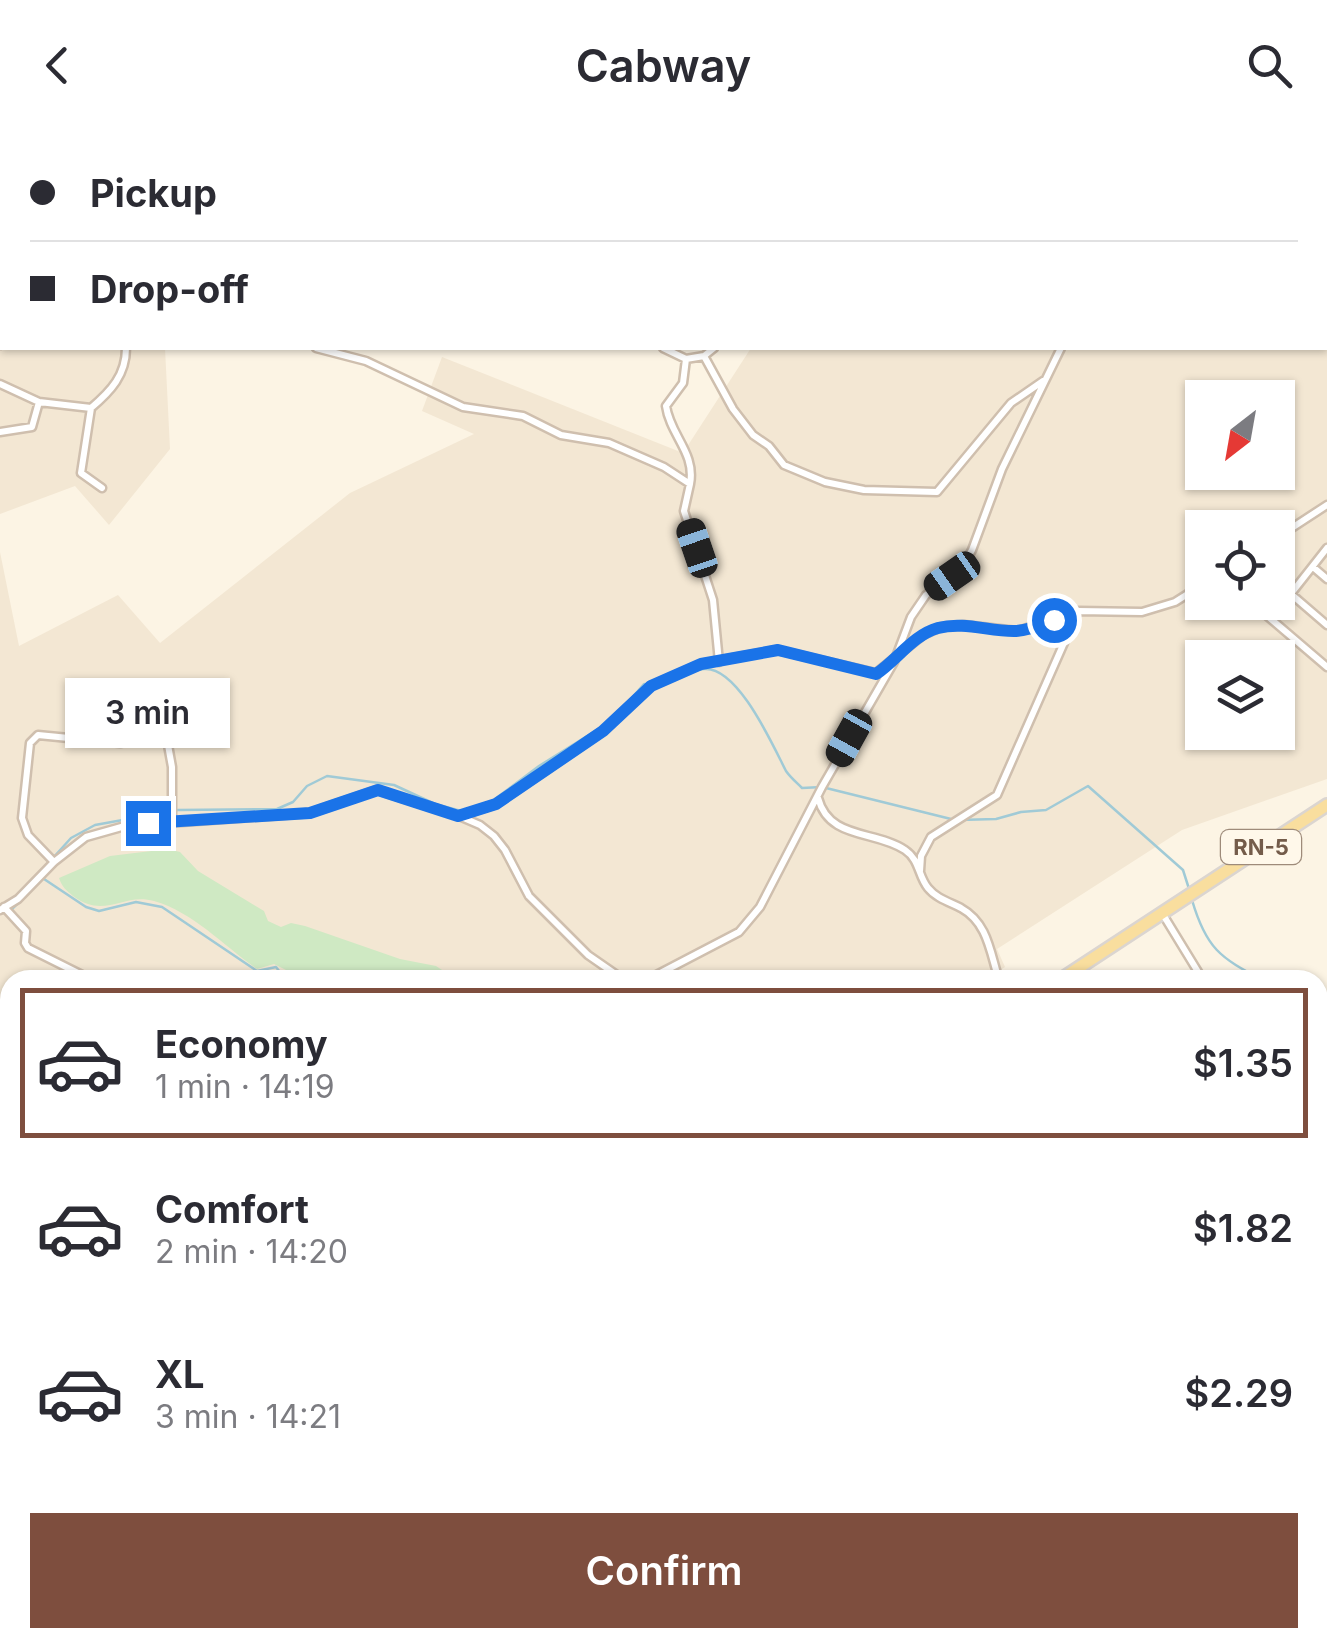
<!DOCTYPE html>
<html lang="en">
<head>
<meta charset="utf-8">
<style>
	body { margin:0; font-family:Inter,sans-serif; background:#f2f2f3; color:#2b2b33; height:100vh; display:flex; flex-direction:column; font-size:38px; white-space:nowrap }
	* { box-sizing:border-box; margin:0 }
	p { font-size:32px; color:#7c7c81 }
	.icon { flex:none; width:55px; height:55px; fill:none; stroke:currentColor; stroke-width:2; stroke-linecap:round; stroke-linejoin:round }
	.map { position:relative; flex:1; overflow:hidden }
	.panel { position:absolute; left:0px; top:840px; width:1328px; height:678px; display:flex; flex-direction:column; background:#fff; border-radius:30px 30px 0 0; box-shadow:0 2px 8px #0004 }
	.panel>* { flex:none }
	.hud { position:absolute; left:0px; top:0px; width:1328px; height:220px; box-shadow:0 2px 8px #0004; display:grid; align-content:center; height:220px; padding:0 30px; background:#fff }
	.needle { width:65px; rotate:211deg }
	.buttons { position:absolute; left:1185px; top:250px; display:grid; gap:20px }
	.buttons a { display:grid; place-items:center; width:110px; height:110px; border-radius:0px; background:#fff; box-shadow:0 2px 8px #0004; font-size:50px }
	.end { position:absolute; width:45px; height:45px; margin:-22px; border:12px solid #1a73e8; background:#fff; box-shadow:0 0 0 5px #fff }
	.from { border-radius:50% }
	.bubble { position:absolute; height:70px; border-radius:0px; background:#fff; box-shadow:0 2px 8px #0004; font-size:32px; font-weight:600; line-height:70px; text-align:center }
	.car { position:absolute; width:30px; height:60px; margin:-30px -15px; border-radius:12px; box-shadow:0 0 8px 2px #0007; background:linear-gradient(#222 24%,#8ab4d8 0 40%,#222 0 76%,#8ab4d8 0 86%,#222 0) }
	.hud b { display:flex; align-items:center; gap:35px; height:95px; font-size:38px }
	.hud b+b { border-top:2px solid #e1e1e2 }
	.hud i { width:25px; height:25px; background:#2b2b33 }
	ul { padding:18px 0 0; list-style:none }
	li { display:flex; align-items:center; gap:30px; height:150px; margin:0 20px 15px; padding:0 10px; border:5px solid transparent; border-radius:0px }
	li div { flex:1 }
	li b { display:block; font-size:38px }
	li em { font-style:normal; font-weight:600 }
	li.active { border-color:#7e4e3e }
	li>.icon { width:90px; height:90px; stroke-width:1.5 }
	.primary-button { display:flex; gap:20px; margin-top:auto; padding:20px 30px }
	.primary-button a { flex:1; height:115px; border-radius:0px; background:#7e4e3e; color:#fff; font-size:40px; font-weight:600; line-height:115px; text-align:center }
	header { display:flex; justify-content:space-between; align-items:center; height:130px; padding:0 30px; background:#fff; font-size:45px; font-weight:600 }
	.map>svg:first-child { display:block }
	.residential { fill:#f3e7d3; fill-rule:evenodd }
	.education { fill:#f1e1f8 }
	.green { fill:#cfe9c3 }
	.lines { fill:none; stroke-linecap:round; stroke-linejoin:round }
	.stream { stroke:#a0cad6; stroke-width:2.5 }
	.minor-casing { stroke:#cfbfae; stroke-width:11 }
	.secondary-casing { stroke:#d2bfab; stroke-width:15 }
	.primary-casing { stroke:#dbd5d0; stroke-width:16 }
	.minor { stroke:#fff; stroke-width:6 }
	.secondary { stroke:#fff; stroke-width:10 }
	.primary { stroke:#f9de9e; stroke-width:11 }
	.route { stroke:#1a73e8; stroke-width:12 }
	.labels { text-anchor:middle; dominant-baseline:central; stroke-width:10; stroke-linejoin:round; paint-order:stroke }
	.shield { fill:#fff8ea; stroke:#9e8b7a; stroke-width:2.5 }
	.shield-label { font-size:22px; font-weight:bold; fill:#745c4a }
</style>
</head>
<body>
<header><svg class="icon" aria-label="back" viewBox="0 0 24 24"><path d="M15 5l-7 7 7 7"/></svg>Cabway<svg class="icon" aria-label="search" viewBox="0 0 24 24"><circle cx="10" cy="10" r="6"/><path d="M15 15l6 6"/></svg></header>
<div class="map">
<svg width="1327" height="1517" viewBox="0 0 1327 1517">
	<rect width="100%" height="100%" fill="#fcf4e4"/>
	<path class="residential" d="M 0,0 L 477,0 L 482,2 L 2,2 L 2,218 L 165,218 L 170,319 L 109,395 L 75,356 L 0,384 Z
		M 917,0 L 1327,0 L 1327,649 L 1182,700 L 997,819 L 1005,837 L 985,850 L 10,850 L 10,1508 L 711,1508 L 725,1517 L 0,1517 L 0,422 L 19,516 L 118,465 L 160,513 L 350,363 L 474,304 L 422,281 L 442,227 L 683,323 L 751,218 L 1325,218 L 1325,2 L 915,2 ZM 1202,268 L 1278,268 L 1278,342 L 1202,342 ZM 1202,398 L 1278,398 L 1278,472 L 1202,472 ZM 1202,528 L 1278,528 L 1278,602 L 1202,602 Z"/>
	<path class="education" d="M 0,1248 L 10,1249 L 10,1397 L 4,1397 L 2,1392 Z"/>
	<path class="green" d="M 168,719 L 180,722 L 198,741 L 264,781 L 268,791 L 281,797 L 291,793 L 305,796 L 400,829 L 436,836 L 457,850 L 293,850 L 286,840 L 274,834 L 257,839 C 224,816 193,782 154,771 C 123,762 105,790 73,766 C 66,760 62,757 59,748 L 110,726 Z"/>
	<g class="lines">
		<path class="stream" d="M 659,556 C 674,553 688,540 704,539 C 738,536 773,616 786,641 C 790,647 797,653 802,658 L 822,657 L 951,689
			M 621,580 L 644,554 L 651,555
			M 491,672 L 539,636 L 608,593
			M 959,690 L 996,689 L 1021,682 L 1046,680 L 1088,656 L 1183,740 L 1190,762
			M 43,739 L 71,708 L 95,695 L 178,680 L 277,679 L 293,672 L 307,656 L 327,646 L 394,655 L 435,674 L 465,682
			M 41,747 L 86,777 L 99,781 L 136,772 L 162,777 L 257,841 L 276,837 L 286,850
			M 1192,770 C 1206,818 1220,828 1263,850
			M 11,780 L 34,757
			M 1318,876 L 1327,879
			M 0,1161 L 10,1164
			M 1318,1311 L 1327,1311
			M 891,1508 L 893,1517"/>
		<g class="minor-casing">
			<path id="minor" d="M 287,0 L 296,2
				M 937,2 L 940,0
				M 1206,2 L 1208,0
				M 0,215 L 2,214
				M 316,218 L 366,231 L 463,277 L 523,286 L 561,305 L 609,313 L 664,337 L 690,354 L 684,381 L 713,470 L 719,532
				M 663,218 L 686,229 L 704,226 L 733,279 L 753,305 L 769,316 L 784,335 L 825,352 L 864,360 L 937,362 L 1011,273 L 1043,251
				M 704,226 L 714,218
				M 686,229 L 683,253 L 666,276 C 670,305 696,323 690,354
				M 0,254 L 39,272 L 91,278 C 111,261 126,245 126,218
				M 91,278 L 81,343 L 102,358
				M 0,302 L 32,297 L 39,272
				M 1278,407 L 1327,375
				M 1313,437 L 1327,449
				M 1291,464 L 1327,495
				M 1251,472 L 1327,537
				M 1271,489 L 1327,418
				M 818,668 C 829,710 875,700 905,720 C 920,730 918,746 928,758 C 936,768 949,772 961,778 C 988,793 990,822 999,850
				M 54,732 L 28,705 L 22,688 L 30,613 L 38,605 L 120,613 L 166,604 L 172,637 L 172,691
				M 920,741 L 921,726 L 931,707 L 997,665 L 1078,481
				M 4,777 L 26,801 L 25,813 L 28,818 L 92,850
				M 0,780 L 18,769 L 54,732 L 86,707 L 125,696 L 310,683 L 377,660 L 459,686
				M 1162,783 L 1203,850
				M 624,850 L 588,825 L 529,766 L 505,720 L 494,706 L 480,695 L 459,686 L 496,674 L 603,601 L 651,556 L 701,534 L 777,520 L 876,543 L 923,505 L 941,497 L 964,495 L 1018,501 L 1078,481 L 1142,482 L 1175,472 L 1202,455
				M 647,850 L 739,802 L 760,777 L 822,657 L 894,532 L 911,487 L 926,465 L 963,436 L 972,420 L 1002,339 L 1061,218
				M 1318,1006 L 1327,1019
				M 1318,1064 L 1327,1058
				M 0,1108 L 10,1110
				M 372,1508 L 375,1517
				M 171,1517 L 174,1508
				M 425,1517 L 427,1508
				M 669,1517 L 672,1508"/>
		</g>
		<g class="secondary-casing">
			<path id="secondary" d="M 0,1404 L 10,1405"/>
		</g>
		<g class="primary-casing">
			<path id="primary" d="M 1060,850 L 1327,675
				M 731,1508 L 746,1517"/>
		</g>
		<use href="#minor" class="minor"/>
		<use href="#secondary" class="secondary"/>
		<use href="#primary" class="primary"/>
	</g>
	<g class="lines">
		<path class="route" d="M 148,693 L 310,683 L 378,660 L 458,686 L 496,674 L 603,601 L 651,556 L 701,534 L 778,520 L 876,544 C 897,530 913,505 938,498 C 964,491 991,502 1016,501 C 1029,500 1042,495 1054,490"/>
	</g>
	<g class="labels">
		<rect class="shield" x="1221" y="700" width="80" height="34" rx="8"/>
		<g class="shield-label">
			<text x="1261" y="717">RN-5</text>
		</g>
	</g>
</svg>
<div class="buttons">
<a><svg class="needle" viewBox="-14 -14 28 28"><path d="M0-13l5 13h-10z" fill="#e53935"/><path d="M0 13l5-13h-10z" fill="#7c7c81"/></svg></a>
<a><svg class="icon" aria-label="locate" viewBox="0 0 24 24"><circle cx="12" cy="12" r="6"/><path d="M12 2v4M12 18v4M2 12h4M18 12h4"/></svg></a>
<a><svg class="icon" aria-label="layers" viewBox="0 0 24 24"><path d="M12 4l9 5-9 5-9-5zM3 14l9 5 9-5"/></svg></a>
</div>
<i class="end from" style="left:1054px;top:490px"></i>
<i class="end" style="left:148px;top:693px"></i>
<div class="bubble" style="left:65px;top:548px;width:165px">3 min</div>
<i class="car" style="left:697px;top:418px;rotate:341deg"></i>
<i class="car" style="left:952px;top:446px;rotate:235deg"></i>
<i class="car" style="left:849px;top:608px;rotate:209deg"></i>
<div class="hud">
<b><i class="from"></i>Pickup</b>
<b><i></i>Drop-off</b>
</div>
<section class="panel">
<ul>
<li class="active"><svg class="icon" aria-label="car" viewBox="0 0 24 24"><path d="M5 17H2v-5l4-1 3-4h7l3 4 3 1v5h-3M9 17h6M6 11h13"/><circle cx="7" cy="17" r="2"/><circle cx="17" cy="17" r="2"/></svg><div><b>Economy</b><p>1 min · 14:19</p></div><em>$1.35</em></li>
<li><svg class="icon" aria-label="car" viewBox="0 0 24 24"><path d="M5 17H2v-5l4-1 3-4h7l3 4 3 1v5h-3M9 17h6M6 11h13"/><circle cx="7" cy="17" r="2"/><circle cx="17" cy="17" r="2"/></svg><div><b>Comfort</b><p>2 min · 14:20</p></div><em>$1.82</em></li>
<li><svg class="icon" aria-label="car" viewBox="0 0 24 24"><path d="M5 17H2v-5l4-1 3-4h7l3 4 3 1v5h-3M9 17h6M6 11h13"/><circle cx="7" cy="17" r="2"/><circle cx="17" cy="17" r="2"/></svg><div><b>XL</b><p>3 min · 14:21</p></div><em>$2.29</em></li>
</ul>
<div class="primary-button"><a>Confirm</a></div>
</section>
</div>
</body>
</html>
